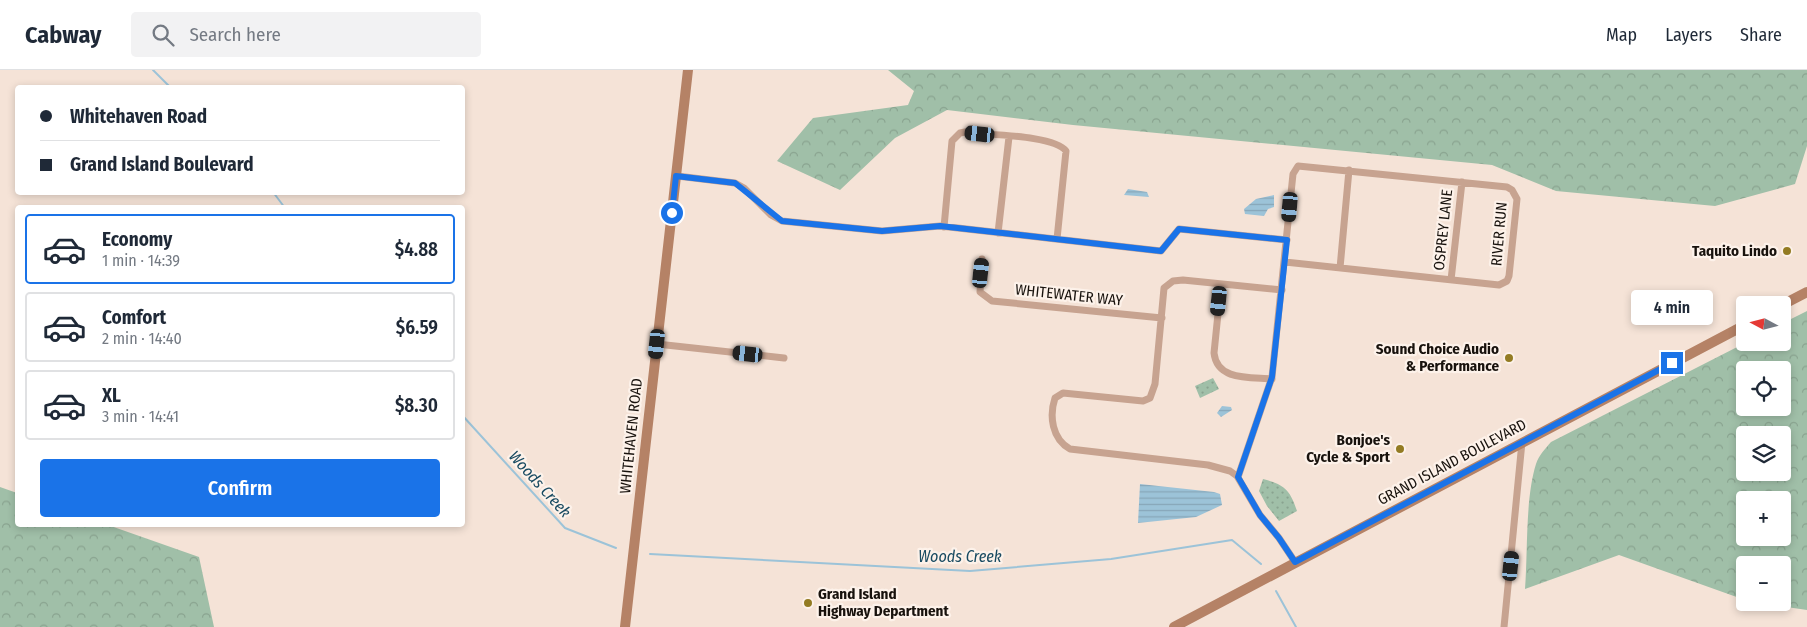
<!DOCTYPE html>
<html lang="en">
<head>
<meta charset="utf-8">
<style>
	body { margin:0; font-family:"Fira Sans Condensed",sans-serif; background:#f2f2f3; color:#1f2937; height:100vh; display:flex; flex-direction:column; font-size:19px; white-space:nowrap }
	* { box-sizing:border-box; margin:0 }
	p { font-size:16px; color:#747a83 }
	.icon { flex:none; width:28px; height:28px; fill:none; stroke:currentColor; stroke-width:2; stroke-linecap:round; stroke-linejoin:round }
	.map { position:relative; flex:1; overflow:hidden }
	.drawer { position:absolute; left:15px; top:135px; width:450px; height:322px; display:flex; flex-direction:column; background:#fff; border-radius:5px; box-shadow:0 2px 8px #0003 }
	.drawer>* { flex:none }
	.top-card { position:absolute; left:15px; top:15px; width:450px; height:110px; border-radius:5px; box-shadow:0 2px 8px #0003; display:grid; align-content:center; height:110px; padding:0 25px; background:#fff }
	.needle { width:32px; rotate:277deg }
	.tools { position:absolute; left:1736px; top:226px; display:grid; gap:10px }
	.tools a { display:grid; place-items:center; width:55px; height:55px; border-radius:5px; background:#fff; box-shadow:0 2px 8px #0003; font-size:25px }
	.end { position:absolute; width:22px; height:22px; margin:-11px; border:6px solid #1a73e8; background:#fff; box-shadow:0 0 0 2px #fff }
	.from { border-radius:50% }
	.bubble { position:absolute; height:35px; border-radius:5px; background:#fff; box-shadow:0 2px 8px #0003; font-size:16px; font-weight:600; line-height:35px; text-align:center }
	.car { position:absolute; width:15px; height:30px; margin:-15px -8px; border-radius:6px; box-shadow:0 0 4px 1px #0007; background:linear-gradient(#222 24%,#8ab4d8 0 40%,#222 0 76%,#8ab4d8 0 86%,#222 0) }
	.top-card b { display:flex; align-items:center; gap:18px; height:48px; font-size:19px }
	.top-card b+b { border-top:1px solid #e0e1e3 }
	.top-card i { width:12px; height:12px; background:#1f2937 }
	ul { padding:9px 0 0; list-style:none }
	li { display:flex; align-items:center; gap:15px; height:70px; margin:0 10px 8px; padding:0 15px; border:2px solid #e0e1e3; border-radius:5px }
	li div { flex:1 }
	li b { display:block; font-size:19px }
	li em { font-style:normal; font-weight:600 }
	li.active { border-color:#1a73e8 }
	li>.icon { width:45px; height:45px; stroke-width:1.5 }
	.primary-button { display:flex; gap:10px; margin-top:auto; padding:10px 25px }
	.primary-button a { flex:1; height:58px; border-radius:5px; background:#1a73e8; color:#fff; font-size:20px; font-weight:600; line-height:58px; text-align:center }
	header { display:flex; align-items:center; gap:30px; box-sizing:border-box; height:70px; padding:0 25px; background:#fff; border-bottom:1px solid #e0e1e3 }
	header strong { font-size:24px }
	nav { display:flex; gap:28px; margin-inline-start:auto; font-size:18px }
	.search { width:350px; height:45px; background:#f2f2f3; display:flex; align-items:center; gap:12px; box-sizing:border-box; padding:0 18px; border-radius:5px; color:#747a83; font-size:19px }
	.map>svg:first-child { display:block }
	.grass { fill:url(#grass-dots) }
	.forest { fill:url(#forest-crowns); fill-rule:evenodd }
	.water { fill:url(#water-rules) }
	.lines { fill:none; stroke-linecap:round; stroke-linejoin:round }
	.stream { stroke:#9cc3d8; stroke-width:2 }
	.street { stroke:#c7a390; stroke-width:7 }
	.secondary { stroke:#b58266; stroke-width:10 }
	.route { stroke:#1a73e8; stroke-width:6 }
	.poi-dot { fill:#937b22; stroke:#fdf2ea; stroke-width:2 }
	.labels { text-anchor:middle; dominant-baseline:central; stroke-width:4.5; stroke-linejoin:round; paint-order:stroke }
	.street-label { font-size:15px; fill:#18120d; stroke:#fdf2ea }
	.poi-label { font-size:15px; font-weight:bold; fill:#18120d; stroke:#fdf2ea; text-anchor:end }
	.water-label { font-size:16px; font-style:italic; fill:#184a61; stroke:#fdf2ea }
</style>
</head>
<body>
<header>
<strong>Cabway</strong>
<div class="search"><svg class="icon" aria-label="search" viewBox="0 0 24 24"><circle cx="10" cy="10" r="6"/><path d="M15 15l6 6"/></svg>Search here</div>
<nav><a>Map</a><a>Layers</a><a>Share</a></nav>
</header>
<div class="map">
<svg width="1807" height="557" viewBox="0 0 1807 557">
	<defs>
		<pattern id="grass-dots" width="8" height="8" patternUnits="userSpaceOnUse" patternTransform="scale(1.25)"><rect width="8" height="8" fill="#a0bfa8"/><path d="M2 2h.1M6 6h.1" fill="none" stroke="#89a38f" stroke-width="1.8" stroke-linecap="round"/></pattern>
		<pattern id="forest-crowns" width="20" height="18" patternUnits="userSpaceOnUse" patternTransform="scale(1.25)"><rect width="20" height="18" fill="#a0bfa8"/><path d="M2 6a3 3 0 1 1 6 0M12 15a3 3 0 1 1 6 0" fill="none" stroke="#89a38f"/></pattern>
		<pattern id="water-rules" width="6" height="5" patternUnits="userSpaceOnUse" patternTransform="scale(1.25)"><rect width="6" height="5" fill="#9cc3d8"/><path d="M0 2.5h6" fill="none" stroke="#86a6b8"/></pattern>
	</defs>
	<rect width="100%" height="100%" fill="#f5e3d7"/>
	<path class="grass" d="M 1213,308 L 1219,319 L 1200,328 L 1195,316 Z
		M 1263,409 C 1285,415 1290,420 1297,441 L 1279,451 L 1267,436 L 1259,421 Z"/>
	<path class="forest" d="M 888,0 L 1807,0 L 1807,76 L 1795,114 L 1715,136 L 1556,121 L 1492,95 L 1073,55 L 947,40 L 895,68 L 840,120 L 777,91 L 813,48 L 908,35 L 914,21 Z
		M 1807,241 L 1807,540 L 1760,533 L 1782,532 L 1782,495 L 1745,495 L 1745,530 L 1619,485 L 1525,519 C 1528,482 1525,429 1536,394 C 1539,385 1545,379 1551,372 L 1745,273 L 1782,272 L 1783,253 ZM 1745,300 L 1782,300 L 1782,338 L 1745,338 ZM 1745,365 L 1782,365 L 1782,402 L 1745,402 ZM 1745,430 L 1782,430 L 1782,468 L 1745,468 Z
		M 0,417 L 17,423 L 18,455 L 108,455 L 199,487 L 214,557 L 0,557 Z"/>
	<path class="water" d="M 1128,119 L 1147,122 L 1149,127 L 1124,125 Z
		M 1274,125 L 1274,137 L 1268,139 L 1264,146 L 1245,144 L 1244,139 L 1256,129 Z
		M 1222,336 L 1231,337 L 1232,340 L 1221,347 L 1217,343 Z
		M 1140,414 L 1214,422 L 1220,424 L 1222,435 L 1196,447 L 1138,453 Z"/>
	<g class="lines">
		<path class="stream" d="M 153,0 L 171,18
			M 273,122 L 285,138
			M 462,345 L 565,458 L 616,478
			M 650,484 L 970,501 L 1111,489 L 1232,470 L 1261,494
			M 1276,521 L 1296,557"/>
		<path class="street" d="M 677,106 L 735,113 L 744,118 L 771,145 L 782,151 L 882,161 L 940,156 L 1161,181 L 1179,159 L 1287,170
			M 944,157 L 952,71 L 960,63 L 965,62 C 987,65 1054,65 1066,81 L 1057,169
			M 998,163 L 1009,67
			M 982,189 L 980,222 L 992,231 L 1162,248
			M 1340,198 L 1349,100
			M 1451,210 L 1462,112
			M 1221,214 L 1214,283 C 1217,311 1250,307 1272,309
			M 1282,220 L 1183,210 L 1173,211 L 1164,218 L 1155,314 L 1150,328 L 1143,331 L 1063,323 L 1055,328 C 1049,346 1052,369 1070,379 L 1208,395 L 1230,401 L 1237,406 L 1260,445 L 1279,468 L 1295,492
			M 657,274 L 784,288
			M 1238,407 L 1272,307 L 1293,104 L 1298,96 L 1507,117 L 1512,120 L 1517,129 L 1509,206 L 1507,211 L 1499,215 L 1285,192
			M 1504,557 L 1522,372"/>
		<path class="secondary" d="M 1782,235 L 1807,222
			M 625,557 L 688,0
			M 1174,557 L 1745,255"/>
	</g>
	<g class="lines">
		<path class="route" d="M 672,143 L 676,106 L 735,113 L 782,151 L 882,161 L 940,156 L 1161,181 L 1179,159 L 1287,170 L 1272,307 L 1238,407 L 1260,445 L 1279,468 L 1295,492 L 1672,293"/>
	</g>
	<g class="poi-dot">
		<circle cx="1787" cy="181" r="5"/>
		<circle cx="1509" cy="288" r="5"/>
		<circle cx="1400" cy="379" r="5"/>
		<circle cx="808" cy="533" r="5"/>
	</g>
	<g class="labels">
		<g class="street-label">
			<text transform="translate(1443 160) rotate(-84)">OSPREY LANE</text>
			<text transform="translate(1499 164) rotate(-85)">RIVER RUN</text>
			<text transform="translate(1069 225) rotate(6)">WHITEWATER WAY</text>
			<text transform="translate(631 366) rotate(-84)">WHITEHAVEN ROAD</text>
			<text transform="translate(1452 392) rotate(-28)">GRAND ISLAND BOULEVARD</text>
		</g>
		<g class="poi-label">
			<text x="1777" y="181">Taquito Lindo</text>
			<text x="1499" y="279">Sound Choice Audio<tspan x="1499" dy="17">&amp; Performance</tspan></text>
			<text x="1390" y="370">Bonjoe's<tspan x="1390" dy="17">Cycle &amp; Sport</tspan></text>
			<text x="818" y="524" text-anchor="start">Grand Island<tspan x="818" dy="17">Highway Department</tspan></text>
		</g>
		<g class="water-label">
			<text transform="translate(540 414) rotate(48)">Woods Creek</text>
			<text x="960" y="486">Woods Creek</text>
		</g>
	</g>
</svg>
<div class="tools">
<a><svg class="needle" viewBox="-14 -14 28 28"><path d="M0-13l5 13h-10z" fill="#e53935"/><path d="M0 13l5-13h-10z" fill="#747a83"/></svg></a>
<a><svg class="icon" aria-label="locate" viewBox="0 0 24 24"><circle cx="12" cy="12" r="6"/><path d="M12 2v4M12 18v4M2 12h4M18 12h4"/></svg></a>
<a><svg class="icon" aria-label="layers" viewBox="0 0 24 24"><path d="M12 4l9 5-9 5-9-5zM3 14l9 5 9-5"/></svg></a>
<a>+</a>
<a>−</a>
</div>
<i class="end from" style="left:672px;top:143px"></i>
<i class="end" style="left:1672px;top:293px"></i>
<div class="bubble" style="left:1631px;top:220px;width:82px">4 min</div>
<i class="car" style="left:980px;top:64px;rotate:276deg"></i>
<i class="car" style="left:1290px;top:137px;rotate:185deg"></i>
<i class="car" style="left:981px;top:203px;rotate:6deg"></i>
<i class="car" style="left:1219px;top:231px;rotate:186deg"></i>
<i class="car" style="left:657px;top:274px;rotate:186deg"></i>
<i class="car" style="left:748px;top:284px;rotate:276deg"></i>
<i class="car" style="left:1511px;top:496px;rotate:6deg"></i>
<div class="top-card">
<b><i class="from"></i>Whitehaven Road</b>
<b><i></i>Grand Island Boulevard</b>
</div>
<section class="drawer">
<ul>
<li class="active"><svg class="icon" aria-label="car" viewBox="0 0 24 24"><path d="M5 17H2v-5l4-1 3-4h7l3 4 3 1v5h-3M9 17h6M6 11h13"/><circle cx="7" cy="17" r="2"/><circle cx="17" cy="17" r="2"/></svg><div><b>Economy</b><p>1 min · 14:39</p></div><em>$4.88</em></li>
<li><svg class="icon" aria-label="car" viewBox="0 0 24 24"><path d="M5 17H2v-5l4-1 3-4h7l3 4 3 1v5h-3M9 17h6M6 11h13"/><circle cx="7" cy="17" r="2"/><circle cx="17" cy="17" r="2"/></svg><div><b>Comfort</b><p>2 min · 14:40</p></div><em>$6.59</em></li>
<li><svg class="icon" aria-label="car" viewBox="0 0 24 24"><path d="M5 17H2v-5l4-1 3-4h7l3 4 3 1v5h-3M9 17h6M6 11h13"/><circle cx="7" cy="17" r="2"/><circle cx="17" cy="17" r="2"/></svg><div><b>XL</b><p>3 min · 14:41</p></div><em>$8.30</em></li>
</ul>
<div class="primary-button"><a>Confirm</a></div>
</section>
</div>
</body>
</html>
